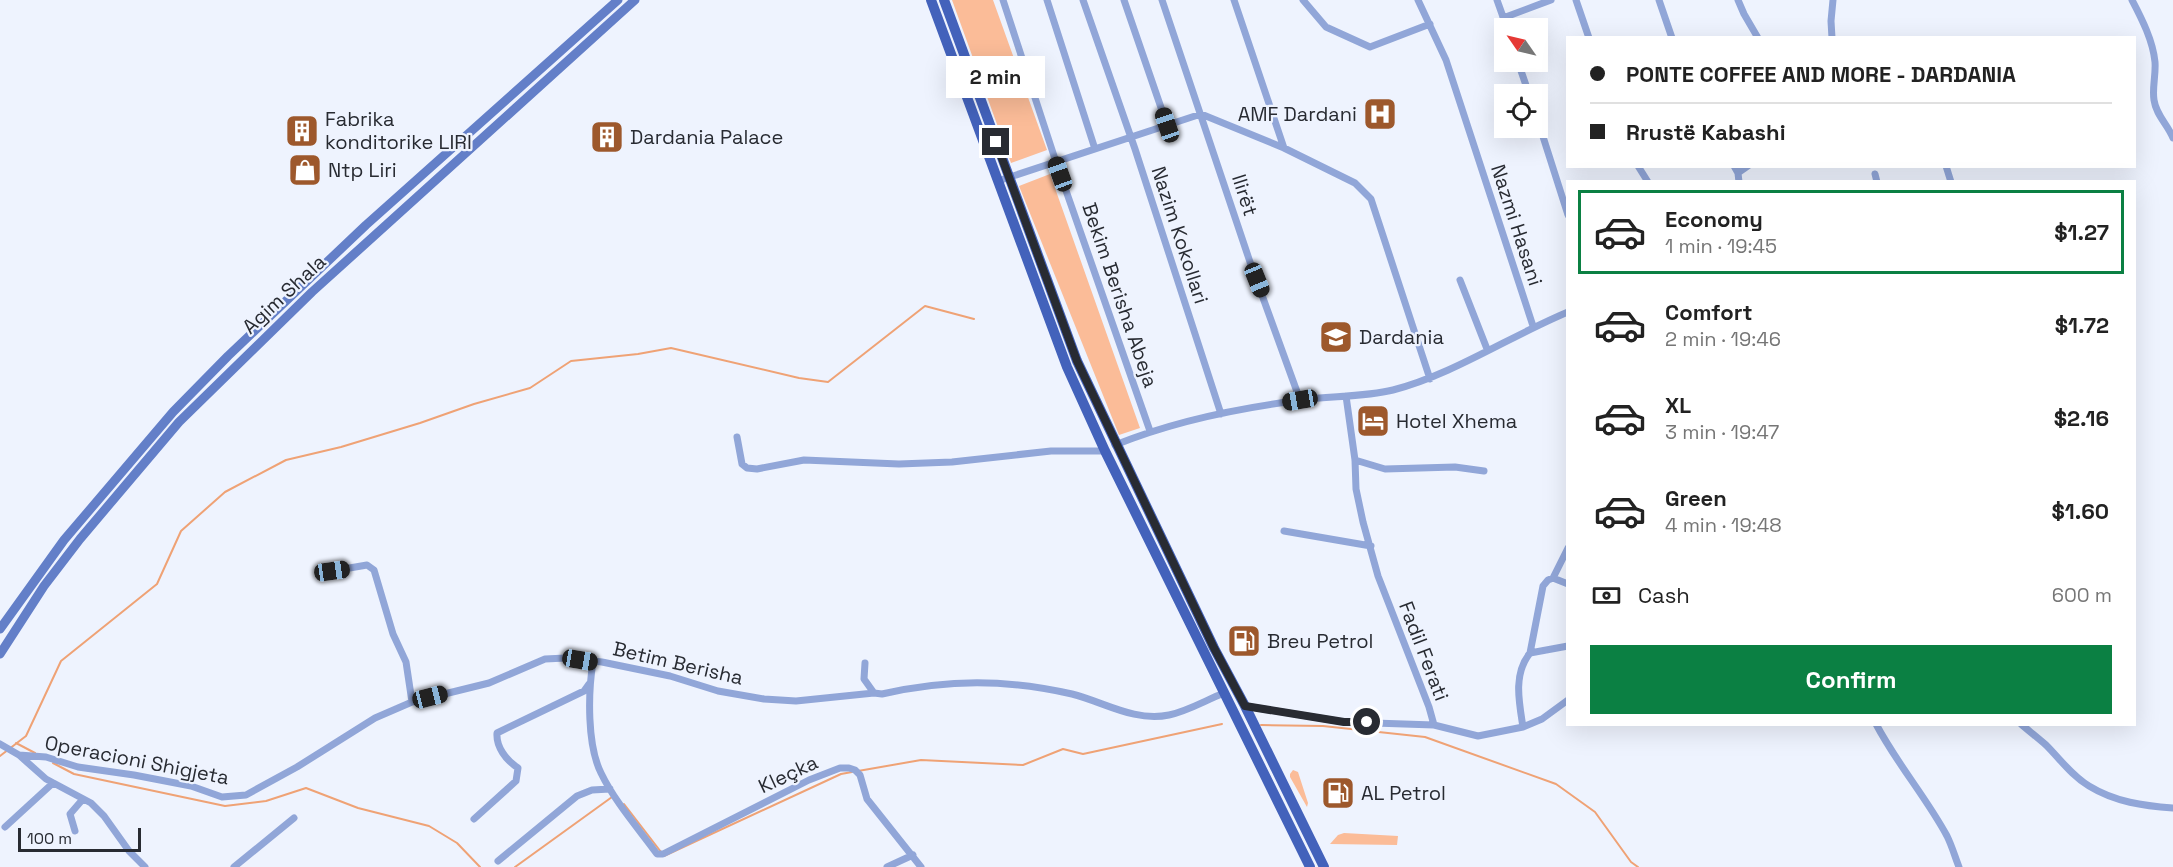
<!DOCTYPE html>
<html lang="en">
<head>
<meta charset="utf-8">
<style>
	body { margin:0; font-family:"Space Grotesk",sans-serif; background:#f2f2f2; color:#222; height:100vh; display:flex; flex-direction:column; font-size:22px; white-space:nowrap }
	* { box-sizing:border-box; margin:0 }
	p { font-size:20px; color:#767676 }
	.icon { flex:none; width:33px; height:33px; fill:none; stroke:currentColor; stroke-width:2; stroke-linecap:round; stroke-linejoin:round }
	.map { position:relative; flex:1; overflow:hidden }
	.details { position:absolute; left:1566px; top:180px; width:570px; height:546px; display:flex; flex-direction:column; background:#fff; border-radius:0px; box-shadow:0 6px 24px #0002 }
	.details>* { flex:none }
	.hud { position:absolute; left:1566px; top:36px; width:570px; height:132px; border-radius:0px; box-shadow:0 6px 24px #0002; display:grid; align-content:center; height:132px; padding:0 24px; background:#fff }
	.needle { width:39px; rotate:304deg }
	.controls { position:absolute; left:1494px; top:18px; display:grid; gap:12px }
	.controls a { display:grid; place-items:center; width:54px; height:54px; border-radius:0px; background:#fff; box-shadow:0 6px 24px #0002; font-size:30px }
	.scale { position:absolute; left:18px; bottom:15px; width:123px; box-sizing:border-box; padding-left:6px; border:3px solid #282b32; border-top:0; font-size:16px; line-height:21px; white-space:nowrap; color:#282b32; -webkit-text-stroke:4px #eef3fe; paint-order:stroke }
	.end { position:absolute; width:27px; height:27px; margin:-14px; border:8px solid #282b32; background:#fff; box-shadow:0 0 0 3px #fff }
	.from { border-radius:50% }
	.bubble { position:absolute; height:42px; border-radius:0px; background:#fff; box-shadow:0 6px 24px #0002; font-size:20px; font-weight:600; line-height:42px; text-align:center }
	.car { position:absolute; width:18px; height:36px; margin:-18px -9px; border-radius:8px; box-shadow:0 0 4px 2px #0007; background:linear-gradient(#222 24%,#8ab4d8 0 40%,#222 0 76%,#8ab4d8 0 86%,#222 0) }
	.hud b { display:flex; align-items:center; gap:21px; height:57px; font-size:22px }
	.hud b+b { border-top:2px solid #e0e0e0 }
	.hud i { width:15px; height:15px; background:#222 }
	ul { padding:10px 0 0; list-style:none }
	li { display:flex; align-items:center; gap:18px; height:84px; margin:0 12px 9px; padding:0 12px; border:3px solid transparent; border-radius:0px }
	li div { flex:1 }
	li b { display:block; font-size:22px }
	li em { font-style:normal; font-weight:600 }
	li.active { border-color:#0b8043 }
	li>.icon { width:54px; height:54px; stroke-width:1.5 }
	.pay { display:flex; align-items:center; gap:15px; height:66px; padding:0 24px; font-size:22px }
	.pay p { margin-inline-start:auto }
	.action { display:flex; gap:12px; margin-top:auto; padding:12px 24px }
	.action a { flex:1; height:69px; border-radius:0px; background:#0b8043; color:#fff; font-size:24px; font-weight:600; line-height:69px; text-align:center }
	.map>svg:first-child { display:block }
	.green { fill:#fbbc98 }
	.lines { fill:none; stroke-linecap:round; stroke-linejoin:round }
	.stream { stroke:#efa275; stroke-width:2 }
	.minor { stroke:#91a6d8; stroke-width:7 }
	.secondary { stroke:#637fc8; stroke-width:9 }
	.primary { stroke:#4362bb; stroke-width:10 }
	.route { stroke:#282b32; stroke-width:8 }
	.labels { text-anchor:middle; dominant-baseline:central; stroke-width:4.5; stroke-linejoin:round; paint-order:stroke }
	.poi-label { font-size:20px; fill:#282b32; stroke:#eef3fe; text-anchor:start }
	.street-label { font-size:20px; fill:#282b32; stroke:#eef3fe }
</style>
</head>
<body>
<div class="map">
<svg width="2173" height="867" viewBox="0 0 2173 867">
	<rect width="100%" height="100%" fill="#eef3fe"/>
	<path class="green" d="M 952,0 L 993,0 L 1047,150 L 1011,163 Z
		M 1050,174 L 1140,428 L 1119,435 L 1019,186 Z
		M 1293,770 L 1298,772 L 1308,803 L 1307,807 L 1290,777 L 1290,774 Z
		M 1344,833 L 1398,836 L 1397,845 L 1330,844 L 1338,835 Z"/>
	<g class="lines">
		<path class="stream" d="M 1261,725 L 1323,726 L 1425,737 L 1556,784 L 1595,812 L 1631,862 L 1638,867
			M 16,743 L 35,753
			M 0,756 L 26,736 L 61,661 L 157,584 L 181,531 L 225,492 L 286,460 L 341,447 L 420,423 L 474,404 L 530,388 L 571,361 L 638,354 L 671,348 L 799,378 L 828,382 L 925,306 L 974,319
			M 53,763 L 74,774 L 225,806 L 266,801 L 306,788 L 358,808 L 429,826 L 457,843 L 480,867
			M 858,771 L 921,760 L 1023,765 L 1063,749 L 1083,754 L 1222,724
			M 624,804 L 661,852
			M 664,856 L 841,774 L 852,772
			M 515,867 L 612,797"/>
		<path class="minor" d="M 1003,0 L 1056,162 L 1150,431
			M 1047,0 L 1095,149
			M 1083,0 L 1135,149 L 1221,414
			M 1124,0 L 1167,125
			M 1162,0 L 1250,262 L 1300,400
			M 1234,0 L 1284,148
			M 1303,0 L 1326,27 L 1370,47 L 1430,24
			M 1418,0 L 1446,60 L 1533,326
			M 1497,0 L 1507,28
			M 1576,0 L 1589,38
			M 1659,0 L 1672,38
			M 1738,0 L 1744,14 L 1758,38
			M 2132,0 C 2142,19 2153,41 2155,62 C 2156,75 2152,88 2154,100 C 2156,115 2168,125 2173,138
			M 1503,18 L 1551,0
			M 1832,38 L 1831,21 L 1833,0
			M 1518,62 L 1529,94
			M 1538,121 L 1568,215
			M 1638,166 L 1648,182
			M 1734,166 L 1738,173 L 1739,182
			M 1946,166 L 1951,182
			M 1738,173 L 1748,166
			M 1875,174 L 1877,182
			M 998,181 L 1201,114 L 1284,148 L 1355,183 L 1371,199 L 1430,379
			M 1460,280 L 1487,349
			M 1346,396 L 1355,460 L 1356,489 L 1363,522 L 1378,576 L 1429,707 L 1434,725 L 1478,736 L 1523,727 L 1542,719 L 1568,700
			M 737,437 L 742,464 L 747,468 L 757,469 L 804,460 L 899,464 L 952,462 L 1051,451 L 1105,451
			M 1115,445 C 1174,421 1238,408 1302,400 C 1331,396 1364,397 1393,390 C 1452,375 1510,336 1568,312
			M 1355,460 L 1385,469 L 1455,467 L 1484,471
			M 1284,531 L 1371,546
			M 332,571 L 367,565 L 374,570 L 393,634 L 406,662 L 412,702
			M 1553,578 L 1568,584
			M 1530,653 L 1543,586 L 1548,580 L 1553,578 L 1568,548
			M 593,662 C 588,693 587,745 601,773 C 615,802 638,828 657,854 L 663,854 L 809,780 L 840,768 L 849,768 L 855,770 L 860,775 L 867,799 L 921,867
			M 865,663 L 864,679 L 874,693 L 882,694 C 949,679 1005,679 1072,694 C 1104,702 1134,722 1169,715 C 1188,711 1206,700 1224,693
			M 1245,706 L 1344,722 L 1434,725
			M 1876,724 C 1897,764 1926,797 1947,836 C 1952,846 1955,857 1959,867
			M 2021,724 C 2029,731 2038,738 2046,745 C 2060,759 2072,776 2089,786 C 2115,802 2144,806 2173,808
			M 1523,727 C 1519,702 1513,674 1530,653 L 1568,646
			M 0,744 L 19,755 L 46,757 L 78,767 L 134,775 L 191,786 L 222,797 L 246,795 L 297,767 L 375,718 L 412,702 L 489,683 L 545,659 L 566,658 L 602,662 L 670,676 L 718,691 L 764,699 L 796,701 L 874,693
			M 19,755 L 46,779 L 91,803 L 104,816 L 129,851 L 145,867
			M 474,819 L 516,781 L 518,768 C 506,760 496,747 497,733 L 584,691 L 589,684
			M 5,827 L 53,783
			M 75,831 L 70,814 L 83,799
			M 498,861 L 577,796 L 592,790 L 610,789
			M 234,867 L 294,818
			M 887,867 L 913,855"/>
		<path class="secondary" d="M 0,629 L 64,540 L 173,412 L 228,356 L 366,225 L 618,0
			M 0,654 L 44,586 L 80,539 L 179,422 L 312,292 L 635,0"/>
		<path class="primary" d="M 931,0 L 1067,367 L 1105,451 L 1310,867
			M 944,0 L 1077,361 L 1214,648 L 1245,706 L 1324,867"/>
	</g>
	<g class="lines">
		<path class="route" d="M 996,142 L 1077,361 L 1214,648 L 1245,706 L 1344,722 L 1367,722"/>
	</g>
	<defs>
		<g id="hospital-square" transform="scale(1.725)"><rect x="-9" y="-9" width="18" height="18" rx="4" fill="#9d582c" stroke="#eef3fe"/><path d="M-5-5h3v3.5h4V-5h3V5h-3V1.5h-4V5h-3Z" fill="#fff"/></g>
		<g id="building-square" transform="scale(1.725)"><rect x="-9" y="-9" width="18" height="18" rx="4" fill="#9d582c" stroke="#eef3fe"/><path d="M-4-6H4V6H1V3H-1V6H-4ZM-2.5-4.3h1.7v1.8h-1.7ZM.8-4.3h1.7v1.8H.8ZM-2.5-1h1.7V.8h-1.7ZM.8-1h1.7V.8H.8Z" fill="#fff"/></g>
		<g id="shop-square" transform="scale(1.725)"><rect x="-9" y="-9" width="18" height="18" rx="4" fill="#9d582c" stroke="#eef3fe"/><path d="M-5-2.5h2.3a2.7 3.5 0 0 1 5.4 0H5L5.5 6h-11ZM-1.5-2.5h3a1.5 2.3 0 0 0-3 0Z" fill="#fff"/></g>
		<g id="school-square" transform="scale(1.725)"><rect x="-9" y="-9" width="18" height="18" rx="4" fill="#9d582c" stroke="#eef3fe"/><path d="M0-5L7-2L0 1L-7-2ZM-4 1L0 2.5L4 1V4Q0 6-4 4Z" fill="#fff"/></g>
		<g id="hotel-square" transform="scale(1.725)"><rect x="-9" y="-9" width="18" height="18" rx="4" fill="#9d582c" stroke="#eef3fe"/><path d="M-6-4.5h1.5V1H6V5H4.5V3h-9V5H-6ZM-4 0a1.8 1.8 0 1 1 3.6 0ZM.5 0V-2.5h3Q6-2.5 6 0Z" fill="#fff"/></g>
		<g id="fuel-square" transform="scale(1.725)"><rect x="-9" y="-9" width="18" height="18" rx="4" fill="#9d582c" stroke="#eef3fe"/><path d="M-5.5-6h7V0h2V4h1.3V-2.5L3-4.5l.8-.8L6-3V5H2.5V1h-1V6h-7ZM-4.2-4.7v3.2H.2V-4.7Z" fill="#fff"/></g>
	</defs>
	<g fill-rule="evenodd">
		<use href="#hospital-square" x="1380" y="114"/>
		<use href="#building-square" x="302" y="131"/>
		<use href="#building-square" x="607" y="137"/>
		<use href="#shop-square" x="305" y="170"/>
		<use href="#school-square" x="1336" y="337"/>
		<use href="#hotel-square" x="1373" y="421"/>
		<use href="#fuel-square" x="1244" y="641"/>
		<use href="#fuel-square" x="1338" y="793"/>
	</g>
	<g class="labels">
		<g class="poi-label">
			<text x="1357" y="114" text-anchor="end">AMF Dardani</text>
			<text x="325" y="119">Fabrika<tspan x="325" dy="23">konditorike LIRI</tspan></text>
			<text x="630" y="137">Dardania Palace</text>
			<text x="328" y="170">Ntp Liri</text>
			<text x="1359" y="337">Dardania</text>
			<text x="1396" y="421">Hotel Xhema</text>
			<text x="1267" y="641">Breu Petrol</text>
			<text x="1361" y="793">AL Petrol</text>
		</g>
		<g class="street-label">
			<text transform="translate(1245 195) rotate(72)">Ilirët</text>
			<text transform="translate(1517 225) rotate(72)">Nazmi Hasani</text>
			<text transform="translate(1180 235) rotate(72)">Nazim Kokollari</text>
			<text transform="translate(284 294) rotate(-43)">Agim Shala</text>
			<text transform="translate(1120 295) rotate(71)">Bekim Berisha Abeja</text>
			<text transform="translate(1424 651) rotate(69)">Fadil Ferati</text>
			<text transform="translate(678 663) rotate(13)">Betim Berisha</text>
			<text transform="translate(137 760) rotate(11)">Operacioni Shigjeta</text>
			<text transform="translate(788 774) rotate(-25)">Kleçka</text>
		</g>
	</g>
</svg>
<div class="controls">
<a><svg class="needle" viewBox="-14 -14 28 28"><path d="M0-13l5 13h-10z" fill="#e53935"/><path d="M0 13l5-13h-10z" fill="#767676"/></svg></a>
<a><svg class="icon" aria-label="locate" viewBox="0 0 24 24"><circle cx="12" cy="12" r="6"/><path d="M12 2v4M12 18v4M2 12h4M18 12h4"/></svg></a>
</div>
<div class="scale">100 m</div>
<i class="end from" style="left:1367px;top:722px"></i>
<i class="end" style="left:996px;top:142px"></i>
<div class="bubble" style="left:946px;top:56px;width:99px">2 min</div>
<i class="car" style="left:1167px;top:125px;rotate:341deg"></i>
<i class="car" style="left:1060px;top:174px;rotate:340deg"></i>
<i class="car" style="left:1257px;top:280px;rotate:158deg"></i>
<i class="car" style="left:1300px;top:400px;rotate:260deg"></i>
<i class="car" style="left:332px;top:571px;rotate:82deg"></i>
<i class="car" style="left:580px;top:660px;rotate:100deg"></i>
<i class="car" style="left:430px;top:697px;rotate:76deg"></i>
<div class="hud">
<b><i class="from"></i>PONTE COFFEE AND MORE - DARDANIA</b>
<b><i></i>Rrustë Kabashi</b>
</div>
<section class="details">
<ul>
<li class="active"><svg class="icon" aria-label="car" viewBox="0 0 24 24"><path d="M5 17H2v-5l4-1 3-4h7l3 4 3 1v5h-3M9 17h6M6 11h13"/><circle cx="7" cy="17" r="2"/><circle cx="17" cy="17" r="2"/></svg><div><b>Economy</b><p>1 min · 19:45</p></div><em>$1.27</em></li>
<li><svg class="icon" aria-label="car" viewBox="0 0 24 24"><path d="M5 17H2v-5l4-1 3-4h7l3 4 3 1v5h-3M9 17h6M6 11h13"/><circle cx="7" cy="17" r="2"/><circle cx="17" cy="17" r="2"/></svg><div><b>Comfort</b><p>2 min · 19:46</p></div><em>$1.72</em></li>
<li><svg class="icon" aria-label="car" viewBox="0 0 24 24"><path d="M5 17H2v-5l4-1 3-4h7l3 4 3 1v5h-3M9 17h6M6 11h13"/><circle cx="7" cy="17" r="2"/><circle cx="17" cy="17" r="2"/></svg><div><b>XL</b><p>3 min · 19:47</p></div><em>$2.16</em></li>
<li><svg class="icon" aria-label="car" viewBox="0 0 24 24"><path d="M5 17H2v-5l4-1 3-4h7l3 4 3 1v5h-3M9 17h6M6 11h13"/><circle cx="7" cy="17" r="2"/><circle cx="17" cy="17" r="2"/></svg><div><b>Green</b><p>4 min · 19:48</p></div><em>$1.60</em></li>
</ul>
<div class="pay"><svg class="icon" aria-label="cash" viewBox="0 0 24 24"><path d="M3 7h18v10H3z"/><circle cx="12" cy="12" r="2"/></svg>Cash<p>600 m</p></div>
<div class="action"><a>Confirm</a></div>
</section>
</div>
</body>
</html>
